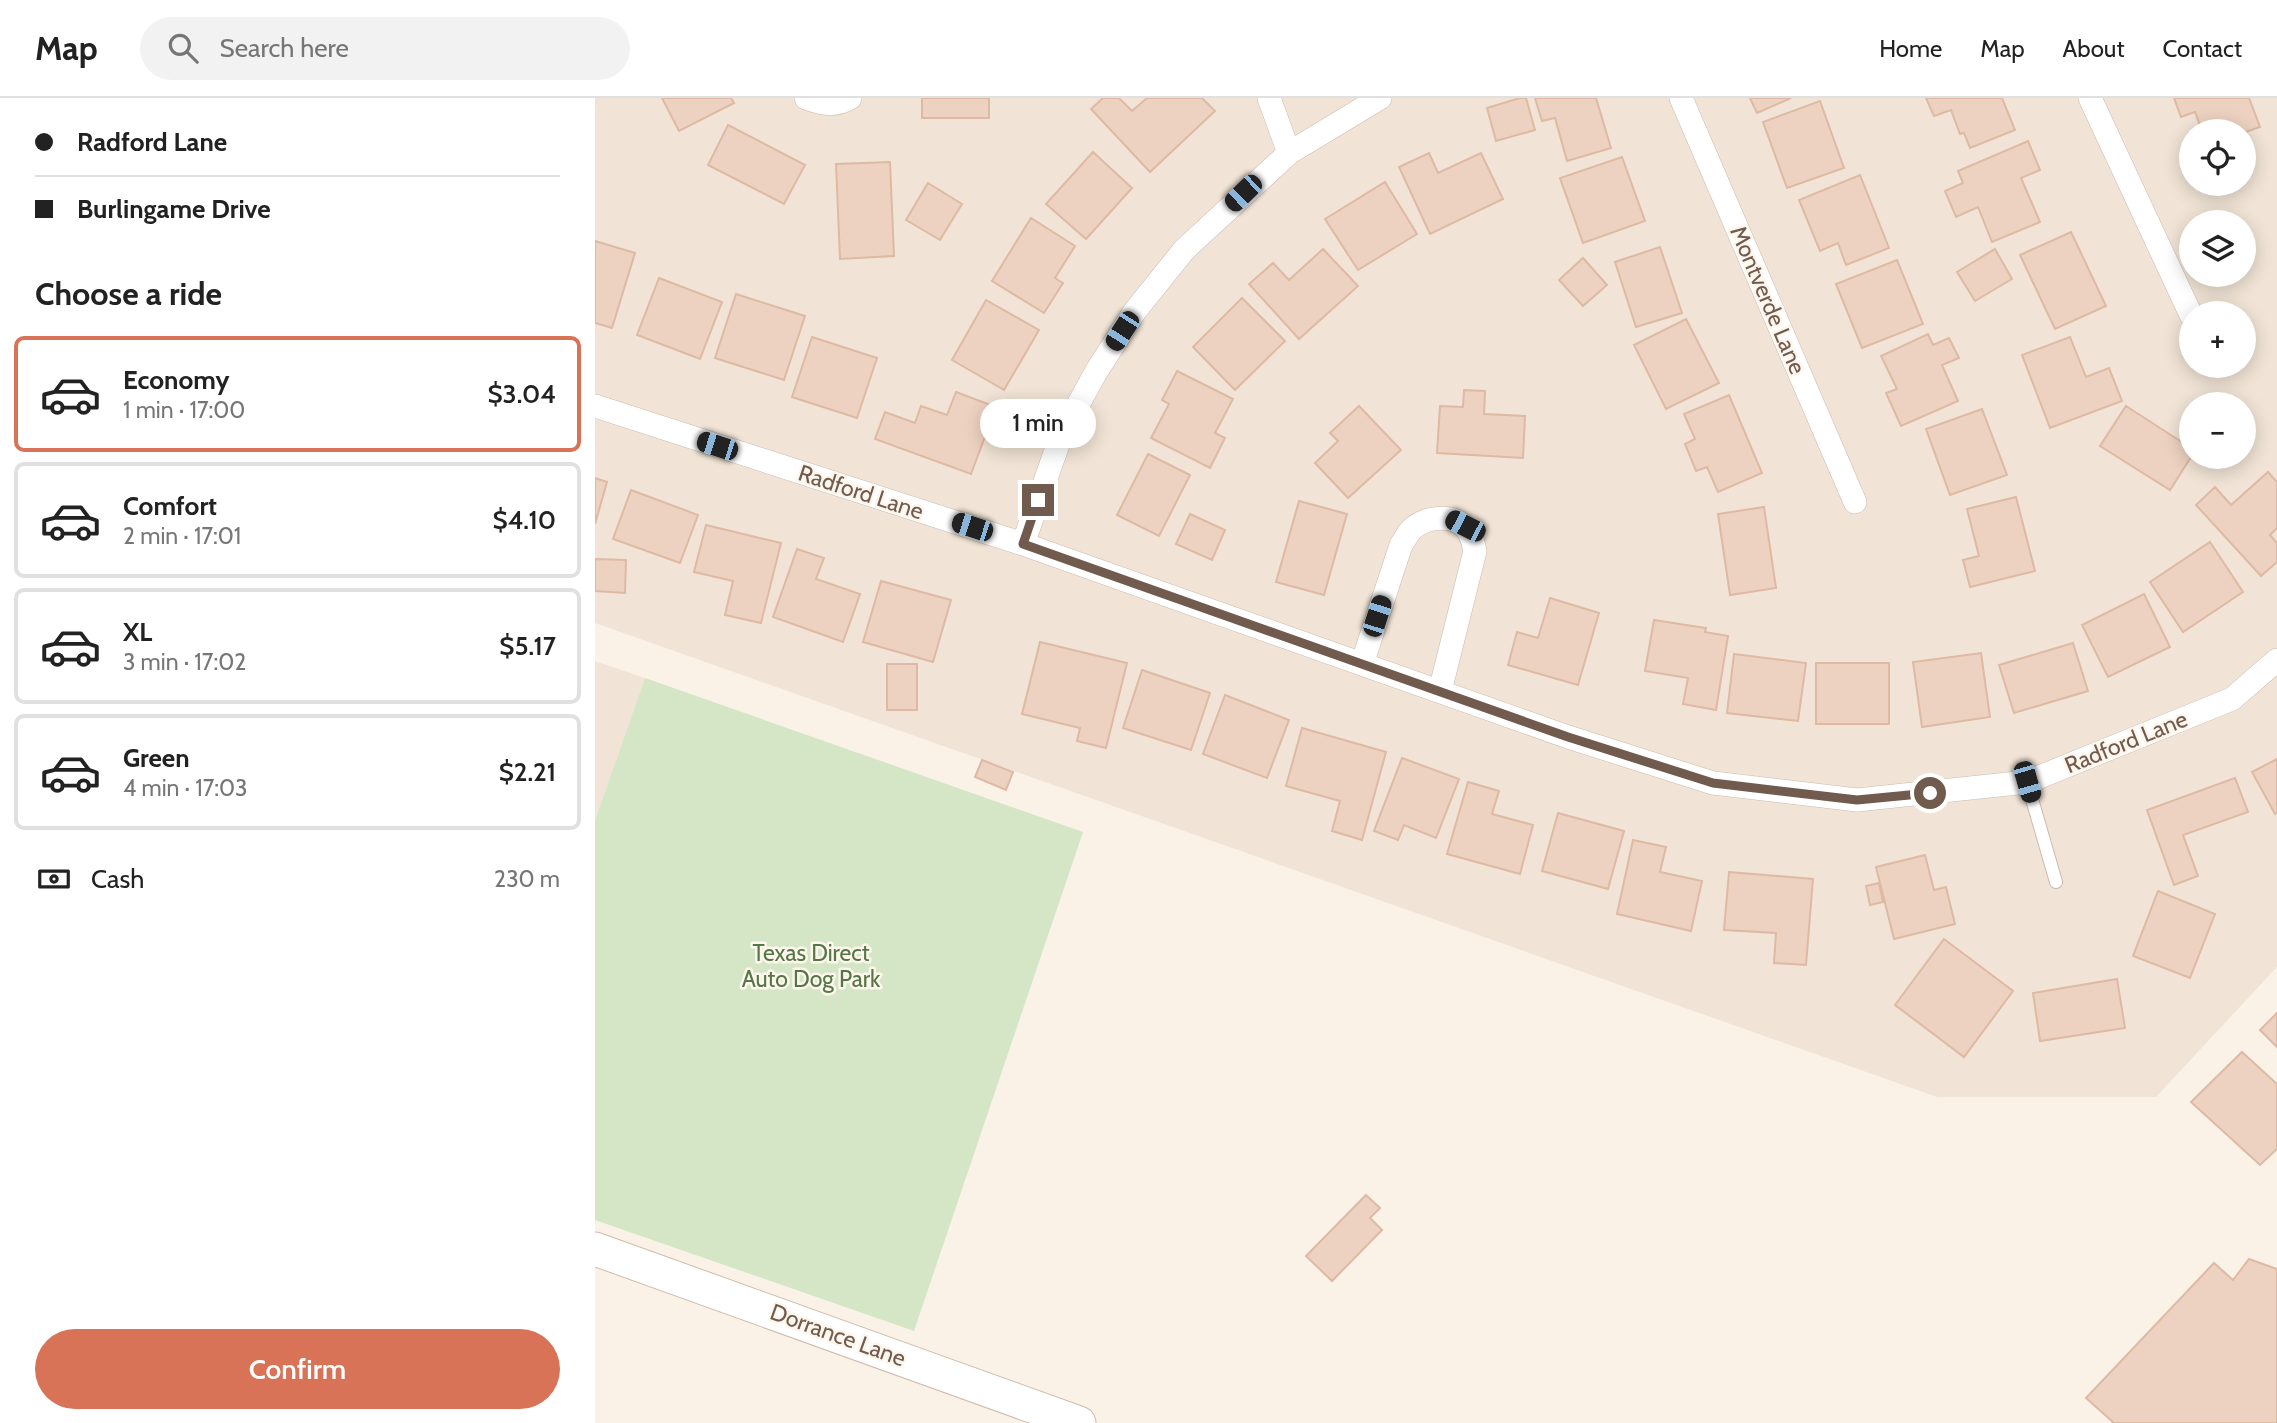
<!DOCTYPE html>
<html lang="en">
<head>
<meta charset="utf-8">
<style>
	body { margin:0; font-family:Cabin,sans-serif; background:#f2f2f2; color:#222; height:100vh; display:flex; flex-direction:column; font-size:26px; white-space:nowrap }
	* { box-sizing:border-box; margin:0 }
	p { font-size:23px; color:#767676 }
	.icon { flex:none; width:38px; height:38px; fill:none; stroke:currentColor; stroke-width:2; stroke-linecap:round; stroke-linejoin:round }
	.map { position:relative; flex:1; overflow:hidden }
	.side { display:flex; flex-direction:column; background:#fff; width:595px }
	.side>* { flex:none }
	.banner { display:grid; align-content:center; height:154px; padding:0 35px; background:#fff }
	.tools { position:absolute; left:1584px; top:21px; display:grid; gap:14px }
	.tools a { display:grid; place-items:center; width:77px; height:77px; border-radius:50%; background:#fff; box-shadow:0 4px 18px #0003; font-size:35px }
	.end { position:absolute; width:32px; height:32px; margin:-16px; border:9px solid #715a4e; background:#fff; box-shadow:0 0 0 4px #fff }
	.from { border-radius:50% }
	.bubble { position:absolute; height:49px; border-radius:24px; background:#fff; box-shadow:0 4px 18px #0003; font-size:23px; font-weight:600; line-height:49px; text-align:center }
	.car { position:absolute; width:21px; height:42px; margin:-21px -10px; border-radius:9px; box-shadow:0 0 5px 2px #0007; background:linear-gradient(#222 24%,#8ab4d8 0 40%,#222 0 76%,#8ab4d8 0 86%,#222 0) }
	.banner b { display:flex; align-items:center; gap:24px; height:66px; font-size:26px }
	.banner b+b { border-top:2px solid #e0e0e0 }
	.banner i { width:18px; height:18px; background:#222 }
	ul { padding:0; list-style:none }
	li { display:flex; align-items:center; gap:21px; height:116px; margin:0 14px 10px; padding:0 21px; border:4px solid #e0e0e0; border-radius:10px }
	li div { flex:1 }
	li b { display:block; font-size:26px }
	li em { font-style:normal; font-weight:600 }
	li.selected { border-color:#d87357 }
	li>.icon { width:63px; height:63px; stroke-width:1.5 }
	h2 { padding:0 35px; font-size:32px; line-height:84px }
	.pay { display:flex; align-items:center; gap:18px; height:77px; padding:0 35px; font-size:26px }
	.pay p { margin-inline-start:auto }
	.button { display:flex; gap:14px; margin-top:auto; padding:14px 35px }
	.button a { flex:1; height:80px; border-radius:42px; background:#d87357; color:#fff; font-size:28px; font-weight:600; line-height:80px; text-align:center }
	header { display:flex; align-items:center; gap:42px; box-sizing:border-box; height:98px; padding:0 35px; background:#fff; border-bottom:2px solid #e0e0e0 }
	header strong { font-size:33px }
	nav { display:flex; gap:38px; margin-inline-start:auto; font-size:24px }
	.search { width:490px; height:63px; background:#f2f2f2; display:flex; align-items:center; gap:18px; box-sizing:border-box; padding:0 24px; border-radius:38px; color:#767676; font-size:26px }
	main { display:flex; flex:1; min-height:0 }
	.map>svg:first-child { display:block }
	.residential { fill:#f1e4d6; fill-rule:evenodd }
	.green { fill:#d4e6c6 }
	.building { fill:#edd2c1; stroke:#deb9a3; stroke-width:2 }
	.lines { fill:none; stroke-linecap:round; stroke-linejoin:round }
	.lane-casing { stroke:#cbbaae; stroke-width:14 }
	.street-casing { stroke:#cbbaae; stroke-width:24 }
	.secondary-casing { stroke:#cfbcae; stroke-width:35 }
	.lane { stroke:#fff; stroke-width:12 }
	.street { stroke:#fff; stroke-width:23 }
	.secondary { stroke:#fff; stroke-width:33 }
	.route { stroke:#715a4e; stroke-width:9 }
	.labels { text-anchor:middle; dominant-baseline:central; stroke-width:5; stroke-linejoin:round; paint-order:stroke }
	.street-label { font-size:23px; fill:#715a4e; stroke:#fdf6ec }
	.park-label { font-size:23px; fill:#557647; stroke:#fdf6ec }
</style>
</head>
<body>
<header>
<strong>Map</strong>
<div class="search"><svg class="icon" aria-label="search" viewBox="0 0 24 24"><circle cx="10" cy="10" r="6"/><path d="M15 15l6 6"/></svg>Search here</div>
<nav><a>Home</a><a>Map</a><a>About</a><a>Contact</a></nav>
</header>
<main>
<section class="side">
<div class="banner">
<b><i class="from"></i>Radford Lane</b>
<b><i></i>Burlingame Drive</b>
</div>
<h2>Choose a ride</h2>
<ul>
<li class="selected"><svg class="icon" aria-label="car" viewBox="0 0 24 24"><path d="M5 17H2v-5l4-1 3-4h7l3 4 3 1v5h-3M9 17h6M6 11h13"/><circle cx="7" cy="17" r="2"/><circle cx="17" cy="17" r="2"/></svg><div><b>Economy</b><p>1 min · 17:00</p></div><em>$3.04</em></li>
<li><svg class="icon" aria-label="car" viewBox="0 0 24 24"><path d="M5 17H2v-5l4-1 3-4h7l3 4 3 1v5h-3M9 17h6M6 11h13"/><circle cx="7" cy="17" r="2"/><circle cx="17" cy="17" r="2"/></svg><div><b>Comfort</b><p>2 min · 17:01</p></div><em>$4.10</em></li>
<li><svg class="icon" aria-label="car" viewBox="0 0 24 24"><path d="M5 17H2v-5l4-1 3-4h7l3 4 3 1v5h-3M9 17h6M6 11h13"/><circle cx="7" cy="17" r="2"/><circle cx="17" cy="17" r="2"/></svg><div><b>XL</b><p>3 min · 17:02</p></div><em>$5.17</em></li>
<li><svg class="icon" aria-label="car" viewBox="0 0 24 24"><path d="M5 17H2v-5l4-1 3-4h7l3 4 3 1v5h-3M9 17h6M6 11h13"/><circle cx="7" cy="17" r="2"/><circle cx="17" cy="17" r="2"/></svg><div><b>Green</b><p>4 min · 17:03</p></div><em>$2.21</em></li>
</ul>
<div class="pay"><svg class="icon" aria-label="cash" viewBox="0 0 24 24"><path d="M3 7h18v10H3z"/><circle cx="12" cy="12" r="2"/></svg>Cash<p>230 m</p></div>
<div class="button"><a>Confirm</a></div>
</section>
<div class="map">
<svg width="1682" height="1325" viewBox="0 0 1682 1325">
	<rect width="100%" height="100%" fill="#faf2e7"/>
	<path class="residential" d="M 0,0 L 1682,0 L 1682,869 L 1561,999 L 1342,999 L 0,525 ZM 1596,33 L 1648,33 L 1648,86 L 1596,86 ZM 1596,124 L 1648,124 L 1648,177 L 1596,177 ZM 1596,215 L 1648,215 L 1648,268 L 1596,268 ZM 1596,306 L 1648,306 L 1648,359 L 1596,359 Z
		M 0,563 L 50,580 L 0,722 Z"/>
	<path class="green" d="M 50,580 L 488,734 L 319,1233 L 0,1122 L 0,722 Z"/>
	<path class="building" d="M 67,0 L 136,0 L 139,5 L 84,33 Z
		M 327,0 L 394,0 L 394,20 L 327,20 Z
		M 508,0 L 524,0 L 537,13 L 552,0 L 607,0 L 620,13 L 555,74 L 496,11 Z
		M 925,0 L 931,0 L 940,32 L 901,43 L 892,10 Z
		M 940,0 L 1001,0 L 1016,50 L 972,63 L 960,20 L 947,23 Z
		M 1155,0 L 1196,0 L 1162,15 Z
		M 1331,0 L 1407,0 L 1420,32 L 1375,50 L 1369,35 L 1365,36 L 1356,12 L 1339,18 Z
		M 1579,0 L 1654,0 L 1665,29 L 1648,35 L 1648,33 L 1607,33 L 1600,14 L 1586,19 Z
		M 1225,3 L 1249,70 L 1192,90 L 1168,24 Z
		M 133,27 L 210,67 L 189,106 L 113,67 Z
		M 1433,43 L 1445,72 L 1426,80 L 1445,124 L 1397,144 L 1383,109 L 1361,119 L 1350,93 L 1368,85 L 1363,73 Z
		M 498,54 L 537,90 L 491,141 L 451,106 Z
		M 834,55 L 843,75 L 886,55 L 908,101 L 835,136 L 804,69 Z
		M 1027,59 L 1050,123 L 988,145 L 965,80 Z
		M 295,64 L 299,158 L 245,161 L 241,66 Z
		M 1265,77 L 1294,150 L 1251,167 L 1243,145 L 1225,153 L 1204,102 Z
		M 790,84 L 822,136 L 763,172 L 730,121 Z
		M 333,85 L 367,106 L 345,142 L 311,122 Z
		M 436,120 L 480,148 L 460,180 L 468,185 L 449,215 L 397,183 Z
		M 1476,134 L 1511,208 L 1460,231 L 1425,157 Z
		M 0,143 L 40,155 L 17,230 L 0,225 Z
		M 1065,149 L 1087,215 L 1041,229 L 1020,164 Z
		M 728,151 L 763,188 L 704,241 L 654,186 L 678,165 L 694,182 Z
		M 1400,151 L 1417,181 L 1380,203 L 1362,174 Z
		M 988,160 L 1012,187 L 988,208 L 964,182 Z
		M 1302,162 L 1328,226 L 1267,250 L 1241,186 Z
		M 64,180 L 127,204 L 105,261 L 42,237 Z
		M 141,196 L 210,218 L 189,282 L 120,260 Z
		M 647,200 L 690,243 L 640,292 L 598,249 Z
		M 391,202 L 444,232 L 409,292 L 357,262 Z
		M 1091,221 L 1124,285 L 1071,311 L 1039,247 Z
		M 1333,236 L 1338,247 L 1354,240 L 1364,260 L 1347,267 L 1363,303 L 1306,328 L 1291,295 L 1302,291 L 1286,258 Z
		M 217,239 L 282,260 L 262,320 L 197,299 Z
		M 1475,239 L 1491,279 L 1514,270 L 1527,303 L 1455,330 L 1427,257 Z
		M 582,273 L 638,301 L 620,335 L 630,340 L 615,370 L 556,340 L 574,306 L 567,302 Z
		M 869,292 L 890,293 L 889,316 L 930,318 L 928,360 L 842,355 L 845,308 L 868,309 Z
		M 361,294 L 401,309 L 376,376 L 280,341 L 290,314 L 320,325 L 326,308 L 352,317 Z
		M 1134,297 L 1167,375 L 1123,394 L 1112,369 L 1101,373 L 1090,346 L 1100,341 L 1089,316 Z
		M 764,308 L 806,352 L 753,400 L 720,365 L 743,343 L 735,335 Z
		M 1531,308 L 1596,350 L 1596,359 L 1575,392 L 1505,348 Z
		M 1387,311 L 1412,377 L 1355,397 L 1331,331 Z
		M 553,356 L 595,377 L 564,438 L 522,417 Z
		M 1673,374 L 1682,384 L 1682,430 L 1675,437 L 1682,445 L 1682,464 L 1666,478 L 1601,407 L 1620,389 L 1636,407 Z
		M 0,380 L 12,384 L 0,426 Z
		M 36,392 L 103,417 L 85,465 L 18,441 Z
		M 1421,399 L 1440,473 L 1375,489 L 1368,462 L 1384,458 L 1372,411 Z
		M 704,403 L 752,416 L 729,497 L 681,484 Z
		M 1169,409 L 1181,490 L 1135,497 L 1123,416 Z
		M 595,416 L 630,432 L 617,462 L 581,446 Z
		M 111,427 L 186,445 L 166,525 L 130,517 L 138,483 L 99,474 Z
		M 1615,444 L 1648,494 L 1588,534 L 1555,484 Z
		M 202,451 L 229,460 L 221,481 L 265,496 L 248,544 L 178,519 Z
		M 0,461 L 31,462 L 30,495 L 0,493 Z
		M 286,483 L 356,502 L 338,564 L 268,544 Z
		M 1549,496 L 1575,549 L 1513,579 L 1487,527 Z
		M 955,500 L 1004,515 L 983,587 L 913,567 L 922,534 L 943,540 Z
		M 1059,522 L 1111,530 L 1110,534 L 1133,538 L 1121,612 L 1088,606 L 1093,580 L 1050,573 Z
		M 445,544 L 532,565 L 511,650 L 482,643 L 485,630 L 427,616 Z
		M 1478,545 L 1493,593 L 1419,615 L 1404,567 Z
		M 1386,555 L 1395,619 L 1327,629 L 1318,564 Z
		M 1139,556 L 1211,565 L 1203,623 L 1132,615 Z
		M 1221,565 L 1294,565 L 1294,626 L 1221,626 Z
		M 292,566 L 322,566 L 322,612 L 292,612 Z
		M 547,572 L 615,595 L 596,652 L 528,630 Z
		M 630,597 L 694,622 L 672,680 L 608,656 Z
		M 707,630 L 791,654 L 767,742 L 737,733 L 745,703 L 691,688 Z
		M 807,660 L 864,681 L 841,740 L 809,727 L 803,742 L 779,733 Z
		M 1682,661 L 1682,715 L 1680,716 L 1657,674 Z
		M 387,662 L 418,674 L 411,692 L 380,679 Z
		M 1640,680 L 1653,714 L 1588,737 L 1603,778 L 1579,787 L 1552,712 Z
		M 873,684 L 904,693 L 897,716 L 938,727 L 925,776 L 852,756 Z
		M 963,715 L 1029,733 L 1013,791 L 947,773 Z
		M 1038,742 L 1071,749 L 1065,774 L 1107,783 L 1096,833 L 1022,816 Z
		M 1330,757 L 1339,792 L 1351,789 L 1360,826 L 1299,841 L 1281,769 Z
		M 1134,774 L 1218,781 L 1211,867 L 1179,865 L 1181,835 L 1129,832 Z
		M 1284,785 L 1288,804 L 1275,807 L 1271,788 Z
		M 1563,793 L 1620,816 L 1595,880 L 1538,858 Z
		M 1349,841 L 1418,893 L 1369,959 L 1300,907 Z
		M 1522,881 L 1530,930 L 1445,943 L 1438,895 Z
		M 1682,915 L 1682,949 L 1665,932 Z
		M 1647,954 L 1682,986 L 1682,1051 L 1665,1067 L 1596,1004 Z
		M 771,1097 L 785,1110 L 775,1120 L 787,1132 L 737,1183 L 711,1158 Z
		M 1654,1161 L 1682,1171 L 1682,1325 L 1519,1325 L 1491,1300 L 1619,1165 L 1638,1182 Z"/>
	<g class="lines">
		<g class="lane-casing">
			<path id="lane" d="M 1432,684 L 1461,784"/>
		</g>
		<g class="street-casing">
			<path id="street" d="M 211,0 C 227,6 240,9 255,0
				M 674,0 L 694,55
				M 1086,0 L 1260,404
				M 1495,0 L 1596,217
				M 0,308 L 428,446 L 973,639 L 1118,685 L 1262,702 L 1432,684 L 1637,601 L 1682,562
				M 428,446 L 466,338 L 501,274 L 540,213 L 589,152 L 694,55 L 785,0
				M 767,566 L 806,447 C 809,443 812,437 815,433 C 828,419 854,416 868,427 C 876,434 878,444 880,453 L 845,593"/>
		</g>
		<g class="secondary-casing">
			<path id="secondary" d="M 0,1151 L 484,1325"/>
		</g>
		<use href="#lane" class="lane"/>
		<use href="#street" class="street"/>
		<use href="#secondary" class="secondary"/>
	</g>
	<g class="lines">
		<path class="route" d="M 443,402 L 428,446 L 973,639 L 1118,685 L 1262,702 L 1335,695"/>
	</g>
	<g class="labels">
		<g class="street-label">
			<text transform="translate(1173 202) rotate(67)">Montverde Lane</text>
			<text transform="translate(266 394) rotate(18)">Radford Lane</text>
			<text transform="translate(1531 644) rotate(-22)">Radford Lane</text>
			<text transform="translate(243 1237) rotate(20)">Dorrance Lane</text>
		</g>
		<g class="park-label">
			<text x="216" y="855">Texas Direct<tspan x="216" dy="26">Auto Dog Park</tspan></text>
		</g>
	</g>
</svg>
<div class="tools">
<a><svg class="icon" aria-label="locate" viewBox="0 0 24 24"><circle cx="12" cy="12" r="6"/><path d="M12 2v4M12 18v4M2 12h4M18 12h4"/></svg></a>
<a><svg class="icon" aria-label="layers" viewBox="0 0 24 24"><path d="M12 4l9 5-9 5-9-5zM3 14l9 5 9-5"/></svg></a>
<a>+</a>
<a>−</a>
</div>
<i class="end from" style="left:1335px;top:695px"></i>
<i class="end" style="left:443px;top:402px"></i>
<div class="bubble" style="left:385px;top:301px;width:116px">1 min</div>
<i class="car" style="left:648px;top:95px;rotate:226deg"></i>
<i class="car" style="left:527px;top:233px;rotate:213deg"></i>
<i class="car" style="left:122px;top:348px;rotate:288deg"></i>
<i class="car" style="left:870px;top:428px;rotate:297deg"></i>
<i class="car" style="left:377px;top:429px;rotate:288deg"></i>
<i class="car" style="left:782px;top:518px;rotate:18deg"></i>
<i class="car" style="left:1432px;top:684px;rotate:164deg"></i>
</div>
</main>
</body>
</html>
